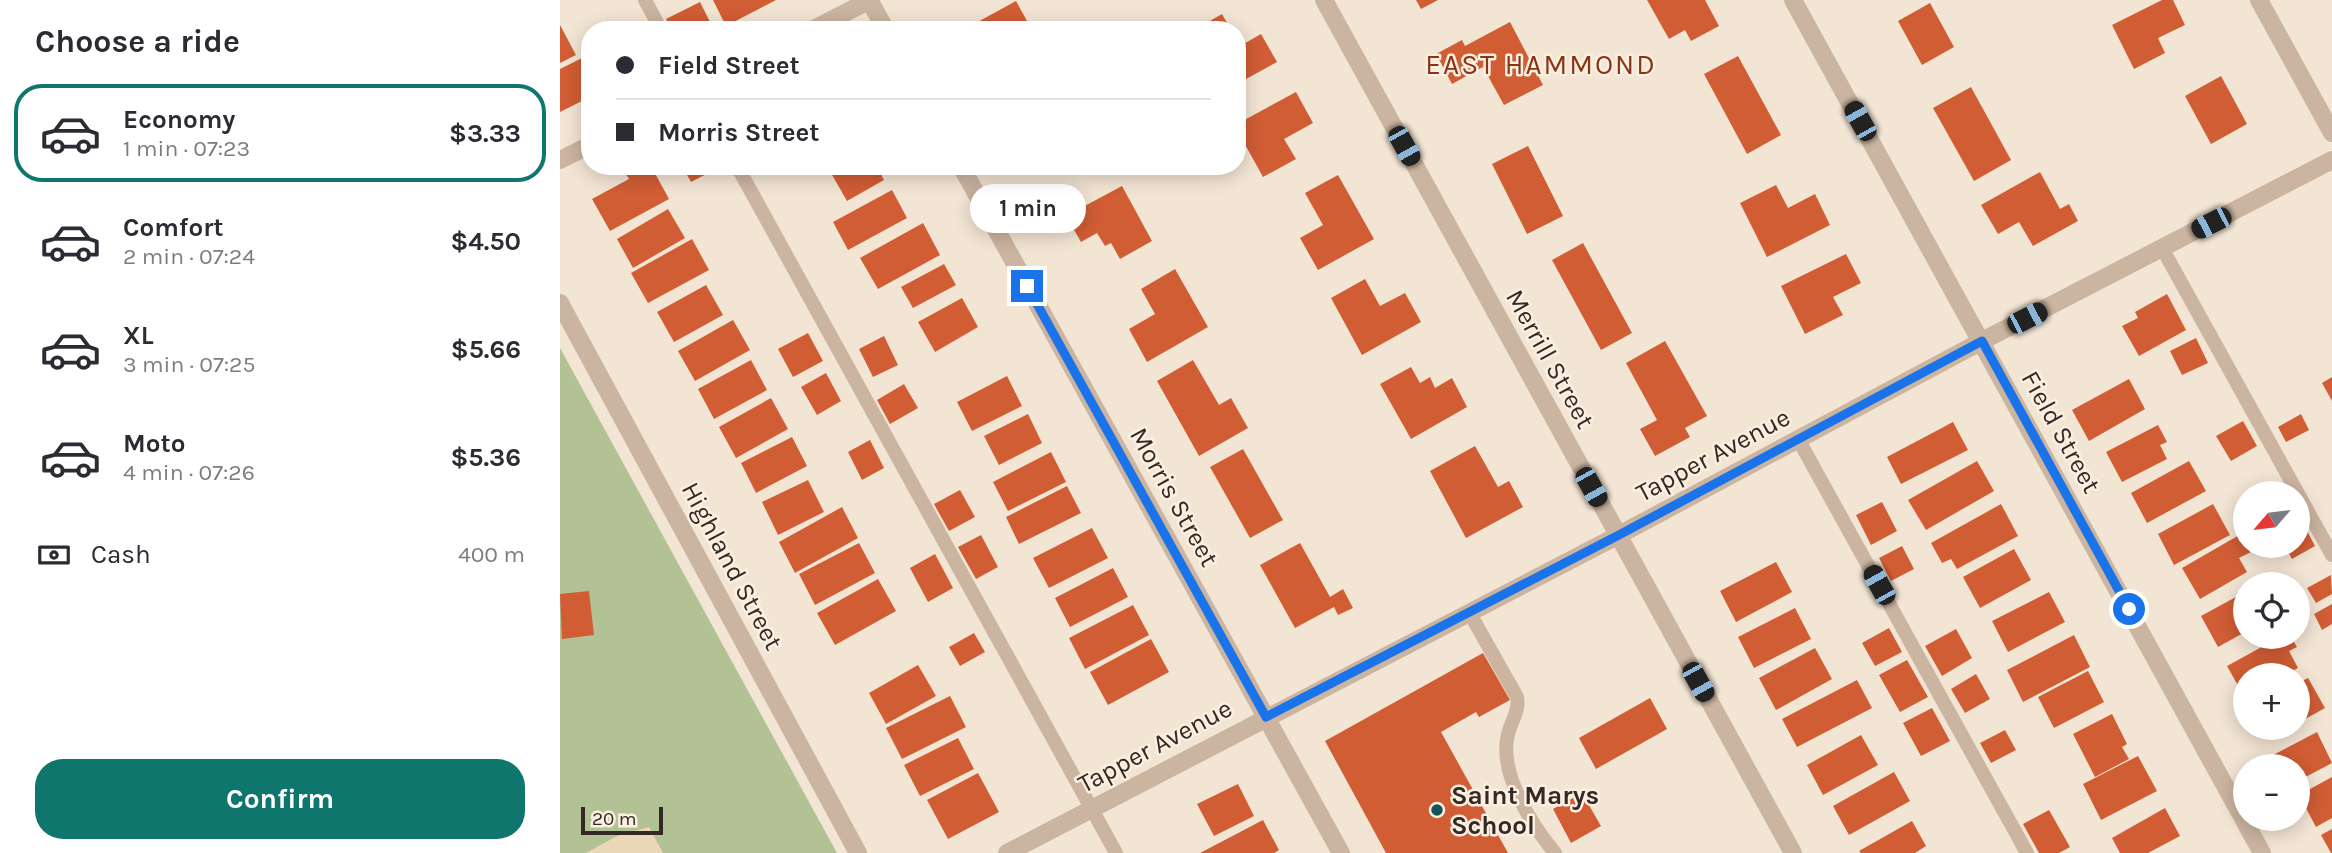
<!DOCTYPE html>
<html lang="en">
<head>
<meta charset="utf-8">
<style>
	body { margin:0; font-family:Karla,sans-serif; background:#f7f7f7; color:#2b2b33; height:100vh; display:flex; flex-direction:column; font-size:26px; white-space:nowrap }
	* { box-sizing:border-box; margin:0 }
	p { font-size:23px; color:#7c7c81 }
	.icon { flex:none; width:38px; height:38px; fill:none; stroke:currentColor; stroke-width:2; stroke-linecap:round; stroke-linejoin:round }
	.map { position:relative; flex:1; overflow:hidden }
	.panel { display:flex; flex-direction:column; background:#fff; width:560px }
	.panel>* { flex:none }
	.hud { position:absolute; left:21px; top:21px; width:665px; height:154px; border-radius:28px; box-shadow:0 4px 18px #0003; display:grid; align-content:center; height:154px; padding:0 35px; background:#fff }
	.needle { width:46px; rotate:242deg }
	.fabs { position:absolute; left:1673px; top:481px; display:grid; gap:14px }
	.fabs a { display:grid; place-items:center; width:77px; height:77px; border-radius:50%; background:#fff; box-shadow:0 4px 18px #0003; font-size:35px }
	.scale { position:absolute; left:21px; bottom:18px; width:82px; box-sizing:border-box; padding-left:7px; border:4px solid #342924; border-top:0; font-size:19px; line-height:24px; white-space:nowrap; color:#342924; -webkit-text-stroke:5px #faefe0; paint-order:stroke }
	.end { position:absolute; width:32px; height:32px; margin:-16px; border:9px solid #1a73e8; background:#fff; box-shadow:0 0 0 4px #fff }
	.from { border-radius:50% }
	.bubble { position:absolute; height:49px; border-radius:24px; background:#fff; box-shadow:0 4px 18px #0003; font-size:23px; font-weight:700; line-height:49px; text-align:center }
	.car { position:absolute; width:21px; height:42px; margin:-21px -10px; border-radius:9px; box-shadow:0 0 5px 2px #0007; background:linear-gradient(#222 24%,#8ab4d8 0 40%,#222 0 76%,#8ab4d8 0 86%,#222 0) }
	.hud b { display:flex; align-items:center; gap:24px; height:66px; font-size:26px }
	.hud b+b { border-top:2px solid #e1e1e2 }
	.hud i { width:18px; height:18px; background:#2b2b33 }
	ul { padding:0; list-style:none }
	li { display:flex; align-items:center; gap:21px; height:98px; margin:0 14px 10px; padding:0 21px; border:4px solid transparent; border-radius:28px }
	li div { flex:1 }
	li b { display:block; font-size:26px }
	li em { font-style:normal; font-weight:700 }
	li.on { border-color:#0f766e }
	li>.icon { width:63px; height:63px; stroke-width:1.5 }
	h2 { padding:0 35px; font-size:32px; line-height:84px }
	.pay { display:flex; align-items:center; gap:18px; height:77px; padding:0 35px; font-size:26px }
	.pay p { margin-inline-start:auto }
	.cta { display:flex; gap:14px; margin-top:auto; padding:14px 35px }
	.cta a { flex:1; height:80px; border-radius:28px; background:#0f766e; color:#fff; font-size:28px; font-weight:700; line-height:80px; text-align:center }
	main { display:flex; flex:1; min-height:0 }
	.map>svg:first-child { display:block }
	.green { fill:#b2c294 }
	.plaza { fill:#ecd7b9 }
	.building { fill:#d15d34 }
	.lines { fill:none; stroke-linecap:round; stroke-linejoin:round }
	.service { stroke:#cbb4a0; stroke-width:14 }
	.minor { stroke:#cbb4a0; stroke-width:18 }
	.tertiary { stroke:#cbb4a0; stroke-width:18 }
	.route { stroke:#1a73e8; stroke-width:9 }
	.poi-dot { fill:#165358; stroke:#faefe0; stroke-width:2.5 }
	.labels { text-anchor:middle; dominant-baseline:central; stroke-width:5; stroke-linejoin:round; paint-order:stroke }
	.street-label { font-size:26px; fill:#342924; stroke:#faefe0 }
	.poi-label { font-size:26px; font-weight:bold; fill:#342924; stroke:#faefe0; text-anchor:start }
	.neighbourhood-label { font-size:28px; letter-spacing:2px; fill:#8a3416; stroke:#faefe0 }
</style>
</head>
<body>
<main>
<section class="panel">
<h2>Choose a ride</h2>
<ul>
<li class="on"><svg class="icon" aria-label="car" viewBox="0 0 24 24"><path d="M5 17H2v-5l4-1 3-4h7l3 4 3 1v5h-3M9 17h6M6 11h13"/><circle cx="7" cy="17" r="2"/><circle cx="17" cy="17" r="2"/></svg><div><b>Economy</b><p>1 min · 07:23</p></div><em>$3.33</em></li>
<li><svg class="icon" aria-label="car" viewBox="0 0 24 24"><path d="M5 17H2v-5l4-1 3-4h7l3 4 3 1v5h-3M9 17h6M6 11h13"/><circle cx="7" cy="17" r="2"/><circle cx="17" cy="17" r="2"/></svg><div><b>Comfort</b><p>2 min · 07:24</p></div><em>$4.50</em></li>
<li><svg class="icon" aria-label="car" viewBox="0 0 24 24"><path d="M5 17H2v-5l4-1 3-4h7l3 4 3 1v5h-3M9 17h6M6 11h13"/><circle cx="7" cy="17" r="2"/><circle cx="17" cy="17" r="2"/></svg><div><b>XL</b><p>3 min · 07:25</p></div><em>$5.66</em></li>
<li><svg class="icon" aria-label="car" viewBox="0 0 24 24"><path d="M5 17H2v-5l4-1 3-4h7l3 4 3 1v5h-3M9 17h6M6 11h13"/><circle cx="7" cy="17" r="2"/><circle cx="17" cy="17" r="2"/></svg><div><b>Moto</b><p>4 min · 07:26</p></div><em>$5.36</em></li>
</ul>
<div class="pay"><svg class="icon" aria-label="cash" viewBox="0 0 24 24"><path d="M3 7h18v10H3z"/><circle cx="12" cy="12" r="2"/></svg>Cash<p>400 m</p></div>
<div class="cta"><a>Confirm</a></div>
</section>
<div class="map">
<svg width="1772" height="853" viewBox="0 0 1772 853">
	<rect width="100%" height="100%" fill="#f3e5d4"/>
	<path class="green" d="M 0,348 L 277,853 L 0,853 Z"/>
	<path class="plaza" d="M 89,827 L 103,853 L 26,853 L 57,836 Z"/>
	<path class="building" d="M 153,0 L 216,0 L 166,26 Z
		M 856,0 L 878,0 L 861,9 Z
		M 1087,0 L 1145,0 L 1159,26 L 1131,41 L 1125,30 L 1109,39 Z
		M 1602,0 L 1613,0 L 1625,25 L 1598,38 L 1605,53 L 1574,69 L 1552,25 Z
		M 456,1 L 472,30 L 418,30 L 414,24 Z
		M 140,2 L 154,30 L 112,30 L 106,19 Z
		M 1370,3 L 1394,47 L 1362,65 L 1338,21 Z
		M 662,14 L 671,30 L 634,30 Z
		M 80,22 L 84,30 L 65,30 Z
		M 950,22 L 983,85 L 944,105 L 923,67 L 892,84 L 876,54 L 902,40 L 905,46 Z
		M 0,25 L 16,55 L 0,63 Z
		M 701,34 L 717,62 L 677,84 L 677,41 L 680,46 Z
		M 30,54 L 30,97 L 0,112 L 0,69 Z
		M 1178,56 L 1221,135 L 1187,154 L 1144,74 Z
		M 1661,76 L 1687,124 L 1651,144 L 1625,96 Z
		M 1411,87 L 1451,160 L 1414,181 L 1373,108 Z
		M 736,92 L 753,123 L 724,139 L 736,159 L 703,177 L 677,130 L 677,124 Z
		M 968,146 L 1003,216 L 967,234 L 932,164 Z
		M 68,166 L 91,166 L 109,199 L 50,231 L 32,199 L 69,179 L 63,169 Z
		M 122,166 L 158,166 L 158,168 L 131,182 Z
		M 284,166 L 317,166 L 324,180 L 287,201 L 271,173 Z
		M 1480,172 L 1500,209 L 1509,204 L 1518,221 L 1473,246 L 1459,222 L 1438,234 L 1421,205 Z
		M 778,175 L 814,239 L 758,270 L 740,238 L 763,225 L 745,193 Z
		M 1216,185 L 1228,208 L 1255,194 L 1270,225 L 1207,257 L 1180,203 Z
		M 562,186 L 592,241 L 560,259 L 551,243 L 545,246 L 537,233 L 521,242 L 506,216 Z
		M 332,190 L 347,218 L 288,250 L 273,222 Z
		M 108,209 L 125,238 L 73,268 L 57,239 Z
		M 363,223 L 380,255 L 318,289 L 300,258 Z
		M 132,239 L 149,270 L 88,303 L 71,273 Z
		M 1023,243 L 1072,333 L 1041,350 L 992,260 Z
		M 1286,254 L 1301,283 L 1273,297 L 1283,315 L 1245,334 L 1221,286 Z
		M 384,264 L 396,285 L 353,308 L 341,287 Z
		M 615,269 L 648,327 L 587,362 L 569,329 L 595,314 L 581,289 Z
		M 805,279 L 820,306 L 845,293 L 861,322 L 802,355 L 771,298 Z
		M 146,285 L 163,315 L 114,342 L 97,312 Z
		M 1607,294 L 1626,330 L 1579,356 L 1562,326 L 1578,318 L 1575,312 Z
		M 402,298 L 418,327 L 375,352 L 358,322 Z
		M 173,320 L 190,350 L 135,381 L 118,351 Z
		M 248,333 L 263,361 L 233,377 L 218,349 Z
		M 324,336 L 338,365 L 313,377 L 299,349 Z
		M 1636,338 L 1648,363 L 1622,375 L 1610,351 Z
		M 1105,341 L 1147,416 L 1125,428 L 1130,437 L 1095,456 L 1080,429 L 1097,420 L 1066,363 Z
		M 191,360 L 207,390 L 154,419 L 138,389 Z
		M 633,360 L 659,405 L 671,398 L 688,428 L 639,456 L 597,381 Z
		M 851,367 L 860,383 L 870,377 L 875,388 L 892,378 L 907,407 L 851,439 L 820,384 Z
		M 266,373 L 281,401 L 257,415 L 241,387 Z
		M 447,376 L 462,406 L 412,431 L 397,402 Z
		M 1772,377 L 1772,401 L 1762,383 Z
		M 1569,379 L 1585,409 L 1529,441 L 1512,410 Z
		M 344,384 L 358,408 L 330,424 L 317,400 Z
		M 211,398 L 228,429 L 176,458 L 159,427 Z
		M 468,414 L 482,443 L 439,465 L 424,436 Z
		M 1741,414 L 1749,430 L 1726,442 L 1718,427 Z
		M 1683,421 L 1697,446 L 1671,461 L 1656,436 Z
		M 1393,422 L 1408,450 L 1341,484 L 1327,457 Z
		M 1598,425 L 1607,442 L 1600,445 L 1607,459 L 1562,482 L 1546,452 Z
		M 232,437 L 247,466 L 196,493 L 181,463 Z
		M 310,440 L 324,468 L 302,480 L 288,452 Z
		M 915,446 L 938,487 L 949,481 L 963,507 L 906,538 L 870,471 Z
		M 683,449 L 723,520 L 690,538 L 650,467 Z
		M 491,452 L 506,482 L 448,511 L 433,482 Z
		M 1417,461 L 1434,491 L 1366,530 L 1348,500 Z
		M 1629,461 L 1646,491 L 1587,523 L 1571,493 Z
		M 248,480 L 264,512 L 218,535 L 202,502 Z
		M 507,486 L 521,513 L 459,544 L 446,517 Z
		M 400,490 L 415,517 L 389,531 L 374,504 Z
		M 1322,502 L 1337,531 L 1311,545 L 1296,515 Z
		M 1441,504 L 1458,536 L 1397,569 L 1391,559 L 1382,563 L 1371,543 Z
		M 1653,504 L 1670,535 L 1614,565 L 1598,534 Z
		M 282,507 L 298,538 L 235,573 L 219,542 Z
		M 532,528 L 548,558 L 489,588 L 473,558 Z
		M 1747,531 L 1755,546 L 1732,559 L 1725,546 L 1738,546 L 1738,536 Z
		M 1681,534 L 1685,546 L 1688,546 L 1691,552 L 1679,558 L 1687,572 L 1640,599 L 1622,568 Z
		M 421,535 L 438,567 L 416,579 L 398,547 Z
		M 299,543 L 315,573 L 255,605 L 239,574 Z
		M 740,543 L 770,597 L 783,589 L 793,608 L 778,615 L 774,607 L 735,628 L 700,565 Z
		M 1342,546 L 1354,569 L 1331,581 L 1319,558 Z
		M 1454,549 L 1471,580 L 1420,608 L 1403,577 Z
		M 375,554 L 393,588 L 368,602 L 350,568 Z
		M 1216,562 L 1232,592 L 1176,622 L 1160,591 Z
		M 553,568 L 568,597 L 510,627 L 495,598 Z
		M 1771,575 L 1772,594 L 1756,603 L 1747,588 Z
		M 318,579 L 336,611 L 275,645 L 257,613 Z
		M 29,591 L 34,635 L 2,639 L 0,594 Z
		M 1489,592 L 1505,622 L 1448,652 L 1432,621 Z
		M 1685,592 L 1685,632 L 1658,647 L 1641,616 Z
		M 1772,604 L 1772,624 L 1762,630 L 1754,614 Z
		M 573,605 L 589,635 L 525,669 L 509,638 Z
		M 1235,608 L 1251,639 L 1194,668 L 1178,637 Z
		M 1329,628 L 1342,652 L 1315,666 L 1302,643 Z
		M 1396,629 L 1412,658 L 1382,676 L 1365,646 Z
		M 414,633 L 425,652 L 400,666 L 389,647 Z
		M 1514,635 L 1530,667 L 1463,702 L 1447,670 Z
		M 1720,637 L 1731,637 L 1737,647 L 1729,651 L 1738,668 L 1724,676 L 1685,676 L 1685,698 L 1667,666 Z
		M 591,639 L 609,672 L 548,705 L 530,672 Z
		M 1255,648 L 1272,679 L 1216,710 L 1199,678 Z
		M 923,653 L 950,700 L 919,717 L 916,712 L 881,732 L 948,853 L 826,853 L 765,741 Z
		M 1347,660 L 1368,697 L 1340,712 L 1319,675 Z
		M 358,665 L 376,696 L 326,724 L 309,693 Z
		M 1528,671 L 1544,702 L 1494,728 L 1478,697 Z
		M 1416,674 L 1430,699 L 1405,713 L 1391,689 Z
		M 1748,678 L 1765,708 L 1738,723 L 1738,683 Z
		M 1297,680 L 1312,708 L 1237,747 L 1222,719 Z
		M 390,696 L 406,727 L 342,759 L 326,728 Z
		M 1090,698 L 1107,729 L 1036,769 L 1019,738 Z
		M 1372,708 L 1390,741 L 1361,756 L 1343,723 Z
		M 1552,714 L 1567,744 L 1562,747 L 1569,759 L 1535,777 L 1513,734 Z
		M 1445,730 L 1456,750 L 1431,763 L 1420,743 Z
		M 1757,732 L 1772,763 L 1738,781 L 1738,766 L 1719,766 L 1713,755 Z
		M 1301,735 L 1318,765 L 1263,795 L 1247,765 Z
		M 398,738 L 414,769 L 360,796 L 344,765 Z
		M 1578,756 L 1597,791 L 1541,820 L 1523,784 Z
		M 1334,772 L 1350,801 L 1289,835 L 1273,806 Z
		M 418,773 L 439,812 L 388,839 L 367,800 Z
		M 1772,777 L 1772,818 L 1756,827 L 1739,795 Z
		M 678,784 L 694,816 L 654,836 L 637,804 Z
		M 1022,793 L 1041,826 L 1011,843 L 993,809 Z
		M 1605,808 L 1620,836 L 1588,853 L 1560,853 L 1552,838 Z
		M 1489,810 L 1510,847 L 1499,853 L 1479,853 L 1463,824 Z
		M 703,820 L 719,850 L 714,853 L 640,853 Z
		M 1352,821 L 1366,846 L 1355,853 L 1301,853 L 1299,851 Z
		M 1772,829 L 1772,853 L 1771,853 L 1761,835 Z"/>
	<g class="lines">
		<path class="service" d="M 85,0 L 101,30
			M 177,166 L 556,853
			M 1602,248 L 1772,555
			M 1238,439 L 1467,853
			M 909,612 L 957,697 C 960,712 949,724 947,739 C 941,777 972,825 995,853"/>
		<path class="minor" d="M 309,0 L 326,30
			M 764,0 L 1233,853
			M 1233,0 L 1702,853
			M 1699,0 L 1772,133
			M 252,30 L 310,0
			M 0,160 L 30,145
			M 401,166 L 781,853
			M 447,853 L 1057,536 L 1422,341 L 1772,160"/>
		<path class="tertiary" d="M 0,303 L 298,853"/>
	</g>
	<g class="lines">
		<path class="route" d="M 467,286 L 706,717 L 1057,536 L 1422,341 L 1569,609"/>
	</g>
	<circle class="poi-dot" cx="877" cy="810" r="7"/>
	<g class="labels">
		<g class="street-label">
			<text transform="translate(990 359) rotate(61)">Merrill Street</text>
			<text transform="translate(1501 432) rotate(61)">Field Street</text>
			<text transform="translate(1153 455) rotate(-28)">Tapper Avenue</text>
			<text transform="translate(614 497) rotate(61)">Morris Street</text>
			<text transform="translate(172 566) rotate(62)">Highland Street</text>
			<text transform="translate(595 746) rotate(-28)">Tapper Avenue</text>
		</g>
		<g class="poi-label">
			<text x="891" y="795">Saint Marys<tspan x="891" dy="30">School</tspan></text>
		</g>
		<g class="neighbourhood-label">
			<text x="981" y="64">EAST HAMMOND</text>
		</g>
	</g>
</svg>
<div class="fabs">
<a><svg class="needle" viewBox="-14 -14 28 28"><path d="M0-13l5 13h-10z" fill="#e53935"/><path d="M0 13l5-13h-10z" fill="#7c7c81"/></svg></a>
<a><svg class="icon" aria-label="locate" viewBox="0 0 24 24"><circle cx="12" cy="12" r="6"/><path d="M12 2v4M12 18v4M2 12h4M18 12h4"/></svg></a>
<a>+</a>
<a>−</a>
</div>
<div class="scale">20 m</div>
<i class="end from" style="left:1569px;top:609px"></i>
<i class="end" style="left:467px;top:286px"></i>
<div class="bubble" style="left:410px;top:184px;width:116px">1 min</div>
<i class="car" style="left:1300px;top:121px;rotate:331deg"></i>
<i class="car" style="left:844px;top:146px;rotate:151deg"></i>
<i class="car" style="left:1651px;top:223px;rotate:243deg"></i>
<i class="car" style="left:1467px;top:318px;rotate:63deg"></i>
<i class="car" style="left:1031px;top:487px;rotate:151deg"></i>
<i class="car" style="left:1319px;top:585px;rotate:331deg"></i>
<i class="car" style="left:1138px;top:682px;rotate:151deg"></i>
<div class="hud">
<b><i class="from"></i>Field Street</b>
<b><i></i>Morris Street</b>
</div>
</div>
</main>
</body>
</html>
